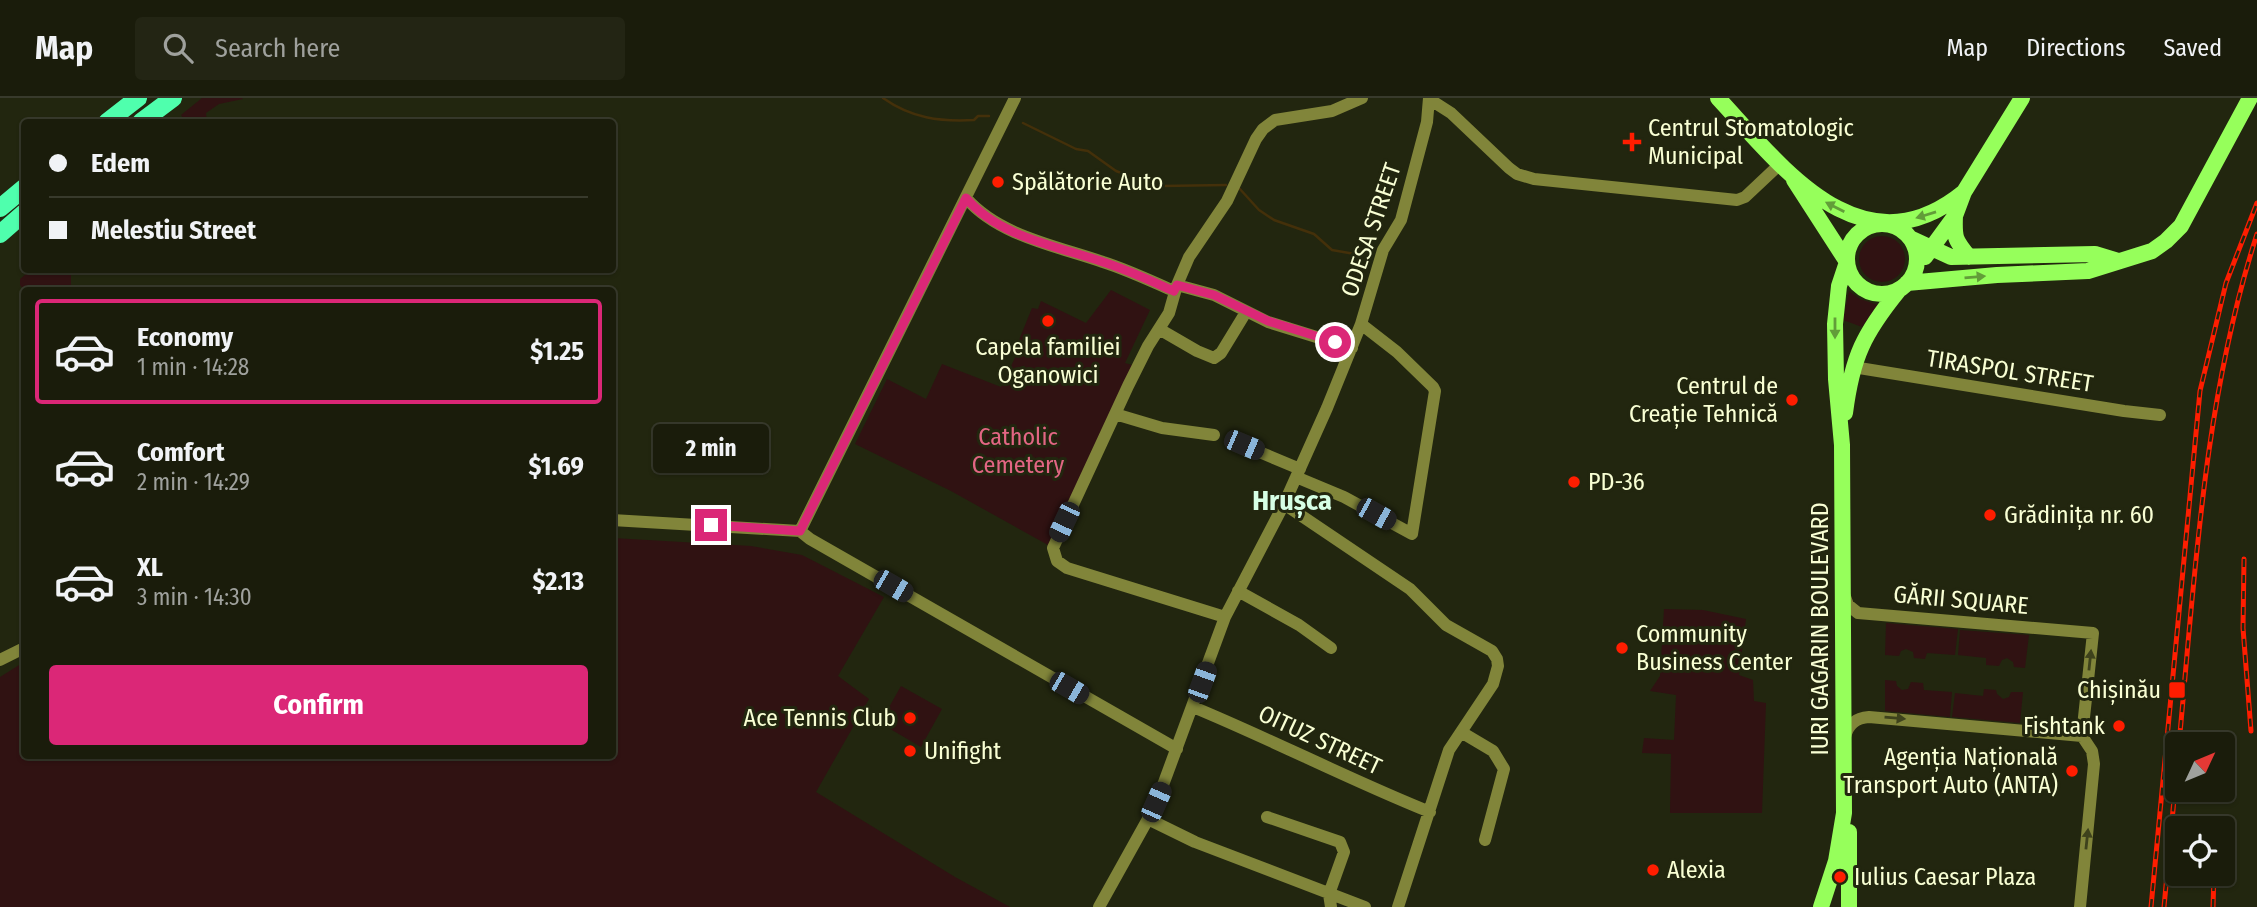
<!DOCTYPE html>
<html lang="en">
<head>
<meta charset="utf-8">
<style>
	body { margin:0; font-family:"Fira Sans Condensed",sans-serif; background:#232514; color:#f1f3f6; height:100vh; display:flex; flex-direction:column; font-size:26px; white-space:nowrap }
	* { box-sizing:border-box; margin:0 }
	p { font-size:23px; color:#9fa19d }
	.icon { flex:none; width:38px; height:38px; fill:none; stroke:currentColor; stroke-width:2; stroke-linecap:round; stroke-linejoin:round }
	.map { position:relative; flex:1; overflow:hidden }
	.details { position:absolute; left:21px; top:189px; width:595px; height:472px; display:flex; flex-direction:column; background:#1a1c0b; border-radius:7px; box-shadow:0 2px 5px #0004,0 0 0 2px #383a2c }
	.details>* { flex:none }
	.hud { position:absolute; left:21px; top:21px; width:595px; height:154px; border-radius:7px; box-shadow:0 2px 5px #0004,0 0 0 2px #383a2c; display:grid; align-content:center; height:154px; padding:0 28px; background:#1a1c0b }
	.needle { width:46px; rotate:46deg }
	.controls { position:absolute; left:2165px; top:634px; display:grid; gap:14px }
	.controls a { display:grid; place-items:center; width:70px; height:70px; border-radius:7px; background:#1a1c0b; box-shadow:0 2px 5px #0004,0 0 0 2px #383a2c; font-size:35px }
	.end { position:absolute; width:32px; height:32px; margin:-16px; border:9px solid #db2777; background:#fff; box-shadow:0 0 0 4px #fff }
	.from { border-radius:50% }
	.bubble { position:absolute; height:49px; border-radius:7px; background:#1a1c0b; box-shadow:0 2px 5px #0004,0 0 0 2px #383a2c; font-size:23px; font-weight:700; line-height:49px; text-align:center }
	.car { position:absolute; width:21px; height:42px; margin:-21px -10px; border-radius:9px; box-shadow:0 0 5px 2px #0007; background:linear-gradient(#222 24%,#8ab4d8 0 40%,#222 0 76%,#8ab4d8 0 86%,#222 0) }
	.hud b { display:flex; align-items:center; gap:24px; height:66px; font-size:26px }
	.hud b+b { border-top:2px solid #383a2c }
	.hud i { width:18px; height:18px; background:#f1f3f6 }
	ul { padding:12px 0 0; list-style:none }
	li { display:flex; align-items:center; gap:21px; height:105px; margin:0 14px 10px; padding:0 14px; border:4px solid transparent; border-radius:7px }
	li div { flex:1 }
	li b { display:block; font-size:26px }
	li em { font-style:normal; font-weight:700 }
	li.active { border-color:#db2777 }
	li>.icon { width:63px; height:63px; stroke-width:1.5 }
	.cta { display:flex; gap:14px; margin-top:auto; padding:14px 28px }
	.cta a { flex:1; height:80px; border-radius:7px; background:#db2777; color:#fff; font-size:28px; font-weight:700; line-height:80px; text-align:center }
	header { display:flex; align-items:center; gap:42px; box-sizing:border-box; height:98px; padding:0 35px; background:#1a1c0b; border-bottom:2px solid #383a2c }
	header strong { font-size:33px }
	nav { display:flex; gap:38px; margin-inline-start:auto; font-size:24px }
	.search { width:490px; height:63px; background:#232514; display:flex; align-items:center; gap:18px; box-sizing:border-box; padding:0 24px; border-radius:7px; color:#9fa19d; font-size:26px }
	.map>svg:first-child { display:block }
	.green { fill:#301212 }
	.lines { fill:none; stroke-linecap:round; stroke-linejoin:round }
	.stream { stroke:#44300a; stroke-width:2.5 }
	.minor { stroke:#81853a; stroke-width:12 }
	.major { stroke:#96ff5b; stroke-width:16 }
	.highway { stroke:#4fffad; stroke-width:18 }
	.rail-casing { stroke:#ff1d00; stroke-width:5 }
	.rail { stroke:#22260f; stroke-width:2.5; stroke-dasharray:8; stroke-linecap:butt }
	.oneway { fill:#629d39 }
	.oneway2 { fill:#3e421c }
	.route { stroke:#db2777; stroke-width:9 }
	.poi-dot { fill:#ff1d00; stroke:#22260f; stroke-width:2.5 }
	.labels { text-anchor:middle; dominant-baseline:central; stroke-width:6; stroke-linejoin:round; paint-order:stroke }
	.poi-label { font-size:24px; fill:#f9ffd4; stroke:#22260f; text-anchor:start }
	.street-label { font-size:24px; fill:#f9ffd4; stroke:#22260f }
	.park-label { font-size:24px; fill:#e26684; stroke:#22260f }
	.quarter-label { font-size:28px; font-weight:bold; fill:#d6ffe5; stroke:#22260f }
</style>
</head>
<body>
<header>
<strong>Map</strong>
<div class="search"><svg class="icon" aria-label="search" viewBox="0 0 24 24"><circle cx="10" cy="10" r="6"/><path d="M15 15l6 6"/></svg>Search here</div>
<nav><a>Map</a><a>Directions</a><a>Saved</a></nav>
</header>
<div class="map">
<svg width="2257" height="809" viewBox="0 0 2257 809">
	<rect width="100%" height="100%" fill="#22260f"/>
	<path class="green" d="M 202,0 L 242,0 L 243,1 L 219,6 L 206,15 L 207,24 L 186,24 L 181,17 Z
		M1859 161a23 23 0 1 1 46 0a23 23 0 1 1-46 0Z
		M 31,172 L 71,172 L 71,190 L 69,192 L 24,192 L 20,187 L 20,181 Z
		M 1111,192 L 1150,212 L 1125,265 L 1132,267 L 1048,447 L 951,393 L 855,346 L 887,281 L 926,301 L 942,266 L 1001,289 L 1022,245 L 1019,242 L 1032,210 L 1038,211 L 1041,203 L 1086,225 Z
		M 1849,193 L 1860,201 L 1878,207 L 1862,229 L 1843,222 Z
		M 613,440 L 751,448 L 802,457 L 884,499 L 838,578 L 869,601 L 816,694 L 955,779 L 1010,809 L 0,809 L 0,579 L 24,564 L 24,658 L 612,658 Z
		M 1664,511 L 1703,512 L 1746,521 L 1739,577 L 1753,582 L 1754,603 L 1766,605 L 1762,715 L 1670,715 L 1671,656 L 1642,655 L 1644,640 L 1674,642 L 1676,597 L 1650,593 L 1660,578 Z
		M 1886,525 L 1958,531 L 1955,557 L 1927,555 L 1925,561 L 1914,560 L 1913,554 L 1906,551 L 1901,553 L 1899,558 L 1885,557 Z
		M 1960,532 L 2029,537 L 2025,570 L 2014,569 L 2013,564 L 2007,560 L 2002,562 L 1999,568 L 1986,567 L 1986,560 L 1958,557 Z
		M 1885,582 L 1896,583 L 1897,588 L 1902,592 L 1908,591 L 1911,584 L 1923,585 L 1924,592 L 1952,594 L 1950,619 L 1885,613 Z
		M 901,588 L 942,611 L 921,649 L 880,625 Z
		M 1984,591 L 1996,592 L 1997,596 L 2003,601 L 2009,599 L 2011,594 L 2023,594 L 2020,625 L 1952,619 L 1955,595 L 1983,598 Z"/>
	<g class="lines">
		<path class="stream" d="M 883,0 C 911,20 940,24 974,22 L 978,18 L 989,18
			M 1023,25 L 1076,51 L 1088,53 L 1116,73 L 1154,87
			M 1162,88 L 1226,87
			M 1239,90 L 1259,112 L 1274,122 L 1314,136 L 1332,152 L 1366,158"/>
		<path class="minor" d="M 1429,1 L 1451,15 L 1509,70 L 1517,76 L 1534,81 L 1737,102 L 1745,99 L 1780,66
			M 966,100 C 999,138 1057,148 1103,164 C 1128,172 1151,183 1174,193
			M 1177,187 L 1214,197 L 1268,224 L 1352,250
			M 1159,231 L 1197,253 L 1214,260 L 1221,255 L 1246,214
			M 1853,269 L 2124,313 L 2160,317
			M 1115,316 L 1162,330 L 1214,337
			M 1231,342 L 1300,371
			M 1296,379 L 1344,399 L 1412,436 L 1435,293 L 1433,289 L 1397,254 L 1361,226
			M 1284,406 L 1410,491 L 1446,527 L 1492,553 L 1497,561 L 1498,568 L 1493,586 L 1449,652 L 1398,809
			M 612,422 L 800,433 L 810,441 L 1177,651
			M 800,433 L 1015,0
			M 1238,493 L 1299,527 L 1331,550
			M 1844,496 L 1848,507 L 1858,515 L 2093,535 L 2082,638 L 2092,653 L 2094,666 L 2080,809
			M 1225,519 L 1067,470 L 1057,463 L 1053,450 L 1128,288 L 1148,248 L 1169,215 L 1177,187 L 1189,159 L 1227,103 L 1256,41 L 1263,31 L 1275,22 L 1332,13 L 1362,0
			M 0,562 L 24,550
			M 1193,609 C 1273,642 1350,682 1430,714
			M 1461,634 L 1493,653 L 1504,671 L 1485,742
			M 1845,639 C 1848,626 1856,620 1869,619 L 2082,638
			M 1267,719 L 1340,744 L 1344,754 L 1329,796 L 1331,809
			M 1148,721 L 1195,744 L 1365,809
			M 1099,809 L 1148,721 L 1163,687 L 1225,519 L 1284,406 L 1327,310 L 1361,226 L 1383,152 L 1401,122 L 1427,24 L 1429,0"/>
		<path class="major" d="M 1718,0 C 1783,70 1862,177 1964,94
			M 1794,82 L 1847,164 L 1839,188 L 1835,226 L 1836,281 L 1842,347 L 1844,715 L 1836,763 L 1821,809
			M 1955,118 C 1954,140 1955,142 1969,159
			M1847 161a35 35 0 1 1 70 0a35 35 0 1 1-70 0Z
			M 1912,141 L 1951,159 L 2095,156 L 2118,163
			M 1925,159 L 1955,118 L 1964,94 L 2022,0
			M 1907,185 L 1997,177 L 2088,173 L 2152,153 L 2166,143 L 2181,128 L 2250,0
			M 1845,315 C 1852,259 1864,235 1899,192
			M 1849,809 L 1849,734"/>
		<path class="highway" d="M 107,24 L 138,0
			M 141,24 L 173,0
			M 0,110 L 24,90
			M 0,136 L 24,115"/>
		<g class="rail-casing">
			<path id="rail" d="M 2244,461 L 2243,530 L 2251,633
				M 2179,646 C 2195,475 2204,300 2257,136
				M 2151,809 L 2200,293 L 2226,185 L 2257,105
				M 2164,809 L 2177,669
				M 2213,809 L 2214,775"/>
		</g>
		<use href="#rail" class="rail"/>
	</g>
	<defs><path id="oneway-solid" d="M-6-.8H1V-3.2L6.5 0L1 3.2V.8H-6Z" transform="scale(1.75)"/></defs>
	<g class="oneway">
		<use href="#oneway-solid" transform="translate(1835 109) rotate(-153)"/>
		<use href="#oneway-solid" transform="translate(1926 117) rotate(163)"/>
		<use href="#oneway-solid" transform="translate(1975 179) rotate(-5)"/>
		<use href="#oneway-solid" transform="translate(1835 230) rotate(90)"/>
	</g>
	<g class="oneway2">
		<use href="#oneway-solid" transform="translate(2090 562) rotate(-84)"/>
		<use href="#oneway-solid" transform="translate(1895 620) rotate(5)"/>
		<use href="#oneway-solid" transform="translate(2087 741) rotate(-84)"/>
	</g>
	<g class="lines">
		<path class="route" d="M 711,427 L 800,433 L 966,100 C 999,139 1057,148 1103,164 C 1128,172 1151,183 1174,193 L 1177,187 L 1214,197 L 1268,223 L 1335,244"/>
	</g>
	<g class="poi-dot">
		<path d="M1628.5 33.5h7v7h7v7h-7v7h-7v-7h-7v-7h7z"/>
		<circle cx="998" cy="84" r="7"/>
		<circle cx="1048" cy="223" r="7"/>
		<circle cx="1792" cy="302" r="7"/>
		<circle cx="1574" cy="384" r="7"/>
		<circle cx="1990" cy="417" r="7"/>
		<circle cx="1622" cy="550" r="7"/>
		<rect x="2168" y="583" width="18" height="18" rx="3.5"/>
		<circle cx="910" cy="620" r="7"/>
		<circle cx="2119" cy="628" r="7"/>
		<circle cx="910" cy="653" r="7"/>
		<circle cx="2072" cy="673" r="7"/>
		<circle cx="1653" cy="772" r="7"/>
		<circle cx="1840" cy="779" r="7"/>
	</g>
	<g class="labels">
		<g class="poi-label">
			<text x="1648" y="30">Centrul Stomatologic<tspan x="1648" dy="28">Municipal</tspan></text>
			<text x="1012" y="84">Spălătorie Auto</text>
			<text x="1048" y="249" text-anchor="middle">Capela familiei<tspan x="1048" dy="28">Oganowici</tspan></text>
			<text x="1778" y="288" text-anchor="end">Centrul de<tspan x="1778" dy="28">Creație Tehnică</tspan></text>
			<text x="1588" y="384">PD-36</text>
			<text x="2004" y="417">Grădinița nr. 60</text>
			<text x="1636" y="536">Community<tspan x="1636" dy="28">Business Center</tspan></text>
			<text x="2161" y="592" text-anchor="end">Chișinău</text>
			<text x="896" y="620" text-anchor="end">Ace Tennis Club</text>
			<text x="2105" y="628" text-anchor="end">Fishtank</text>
			<text x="924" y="653">Unifight</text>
			<text x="2058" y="659" text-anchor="end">Agenția Națională<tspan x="2058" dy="28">Transport Auto (ANTA)</tspan></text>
			<text x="1667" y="772">Alexia</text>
			<text x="1854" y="779">Iulius Caesar Plaza</text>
		</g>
		<g class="street-label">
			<text transform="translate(1371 132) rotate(-71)">ODESA STREET</text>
			<text transform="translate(2010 273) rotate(9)">TIRASPOL STREET</text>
			<text transform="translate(1961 502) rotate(5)">GĂRII SQUARE</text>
			<text transform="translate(1820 531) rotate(-90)">IURI GAGARIN BOULEVARD</text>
			<text transform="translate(1320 642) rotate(25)">OITUZ STREET</text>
		</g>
		<g class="park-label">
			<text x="1018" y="339">Catholic<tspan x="1018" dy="28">Cemetery</tspan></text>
		</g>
		<g class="quarter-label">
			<text x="1292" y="402">Hrușca</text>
		</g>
	</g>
</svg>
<div class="controls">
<a><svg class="needle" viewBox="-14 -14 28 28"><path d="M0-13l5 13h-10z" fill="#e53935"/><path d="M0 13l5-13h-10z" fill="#9fa19d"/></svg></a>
<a><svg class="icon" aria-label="locate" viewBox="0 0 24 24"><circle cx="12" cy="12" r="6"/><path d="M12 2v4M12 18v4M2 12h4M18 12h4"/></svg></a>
</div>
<i class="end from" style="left:1335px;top:244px"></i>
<i class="end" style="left:711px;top:427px"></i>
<div class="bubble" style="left:653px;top:326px;width:116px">2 min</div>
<i class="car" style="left:1244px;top:347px;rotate:113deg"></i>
<i class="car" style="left:1376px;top:416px;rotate:119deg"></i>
<i class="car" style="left:1064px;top:424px;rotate:205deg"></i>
<i class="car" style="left:893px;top:488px;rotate:120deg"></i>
<i class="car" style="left:1202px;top:584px;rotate:20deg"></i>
<i class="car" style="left:1069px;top:590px;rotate:120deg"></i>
<i class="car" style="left:1156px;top:704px;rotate:24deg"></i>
<div class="hud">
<b><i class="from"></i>Edem</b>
<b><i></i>Melestiu Street</b>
</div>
<section class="details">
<ul>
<li class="active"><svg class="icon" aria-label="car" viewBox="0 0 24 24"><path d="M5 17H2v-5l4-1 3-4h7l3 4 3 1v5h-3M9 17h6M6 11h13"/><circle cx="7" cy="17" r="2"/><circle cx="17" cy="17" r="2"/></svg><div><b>Economy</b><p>1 min · 14:28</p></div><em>$1.25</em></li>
<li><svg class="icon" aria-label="car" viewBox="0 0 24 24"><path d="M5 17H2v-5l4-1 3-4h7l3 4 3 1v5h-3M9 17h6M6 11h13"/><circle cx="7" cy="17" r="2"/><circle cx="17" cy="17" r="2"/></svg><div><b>Comfort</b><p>2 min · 14:29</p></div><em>$1.69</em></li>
<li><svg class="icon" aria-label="car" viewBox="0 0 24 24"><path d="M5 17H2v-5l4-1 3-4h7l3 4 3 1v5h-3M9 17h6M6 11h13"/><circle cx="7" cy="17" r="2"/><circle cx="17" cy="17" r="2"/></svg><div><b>XL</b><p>3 min · 14:30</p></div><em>$2.13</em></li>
</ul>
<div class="cta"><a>Confirm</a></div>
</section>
</div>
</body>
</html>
